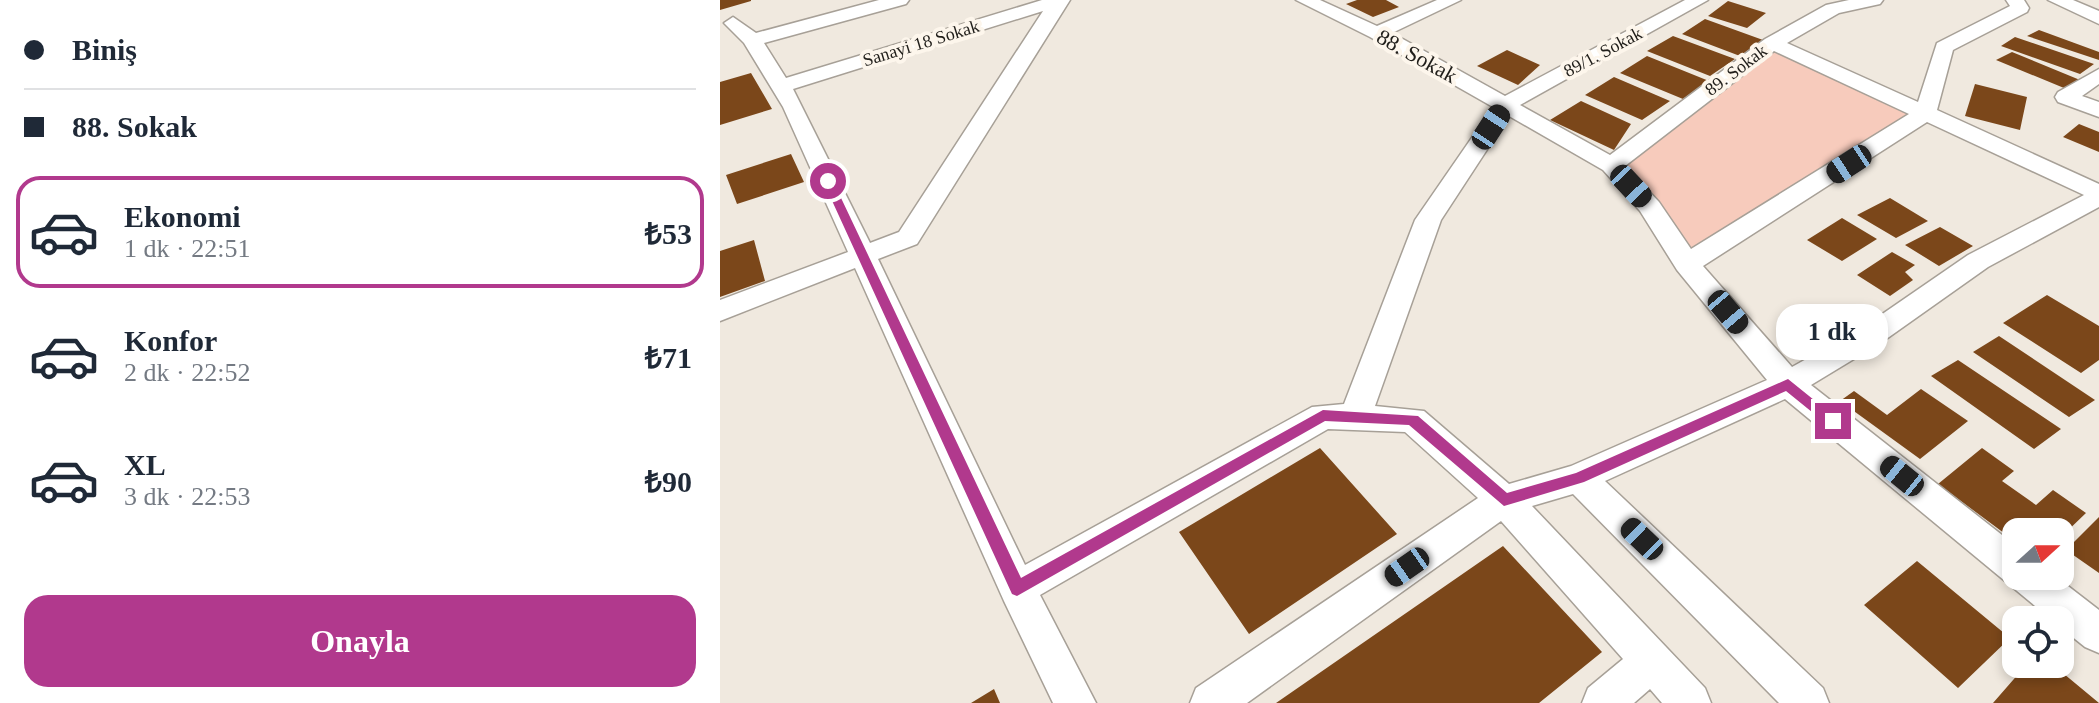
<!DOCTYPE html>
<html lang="tr">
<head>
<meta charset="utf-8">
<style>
	body { margin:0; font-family:"Times New Roman",serif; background:#f6f6f7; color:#1f2937; height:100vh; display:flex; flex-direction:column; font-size:30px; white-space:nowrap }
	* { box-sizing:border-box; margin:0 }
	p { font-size:26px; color:#747a83 }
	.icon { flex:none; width:44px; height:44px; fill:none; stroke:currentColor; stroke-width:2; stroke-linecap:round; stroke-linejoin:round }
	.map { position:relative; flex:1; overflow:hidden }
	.panel { display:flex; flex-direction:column; background:#fff; width:720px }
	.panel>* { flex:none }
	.guide { display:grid; align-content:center; height:176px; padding:0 24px; background:#fff }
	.needle { width:52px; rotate:69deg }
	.buttons { position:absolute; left:1282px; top:518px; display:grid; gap:16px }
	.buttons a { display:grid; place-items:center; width:72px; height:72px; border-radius:16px; background:#fff; box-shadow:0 4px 12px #0003; font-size:40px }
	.end { position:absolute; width:36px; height:36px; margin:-18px; border:10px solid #b1398d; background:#fff; box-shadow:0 0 0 4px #fff }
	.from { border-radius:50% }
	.bubble { position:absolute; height:56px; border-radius:24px; background:#fff; box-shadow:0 4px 12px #0003; font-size:26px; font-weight:700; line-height:56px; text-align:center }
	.car { position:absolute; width:24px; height:48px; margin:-24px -12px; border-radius:10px; box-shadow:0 0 6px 2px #0007; background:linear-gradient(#222 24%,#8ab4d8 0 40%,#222 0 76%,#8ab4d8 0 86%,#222 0) }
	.guide b { display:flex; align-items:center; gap:28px; height:76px; font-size:30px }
	.guide b+b { border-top:2px solid #e0e1e3 }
	.guide i { width:20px; height:20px; background:#1f2937 }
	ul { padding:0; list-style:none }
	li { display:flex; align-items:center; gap:24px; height:112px; margin:0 16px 12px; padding:0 8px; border:4px solid transparent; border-radius:24px }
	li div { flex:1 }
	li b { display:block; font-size:30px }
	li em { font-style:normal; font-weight:700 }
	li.on { border-color:#b1398d }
	li>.icon { width:72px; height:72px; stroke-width:1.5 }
	.cta { display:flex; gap:16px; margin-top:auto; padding:16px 24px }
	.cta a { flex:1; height:92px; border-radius:24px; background:#b1398d; color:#fff; font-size:32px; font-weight:700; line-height:92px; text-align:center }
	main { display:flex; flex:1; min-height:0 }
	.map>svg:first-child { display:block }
	.green { fill:#f7cbbc }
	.building { fill:#7b471a }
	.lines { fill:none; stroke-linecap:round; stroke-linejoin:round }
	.street-casing { stroke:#a7a097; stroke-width:3 }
	.street { fill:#fff; fill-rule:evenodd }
	.route { fill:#b1398d }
	.labels { text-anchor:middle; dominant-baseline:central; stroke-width:8; stroke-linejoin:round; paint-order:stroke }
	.far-street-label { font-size:18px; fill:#201e1a; stroke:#fdf6ec }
	.street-label { font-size:22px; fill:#201e1a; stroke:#fdf6ec }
</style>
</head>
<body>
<main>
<section class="panel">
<div class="guide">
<b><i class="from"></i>Biniş</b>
<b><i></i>88. Sokak</b>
</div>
<ul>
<li class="on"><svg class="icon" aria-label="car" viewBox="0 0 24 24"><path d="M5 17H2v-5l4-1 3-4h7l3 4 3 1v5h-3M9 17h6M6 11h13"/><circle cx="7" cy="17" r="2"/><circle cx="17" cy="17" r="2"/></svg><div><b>Ekonomi</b><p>1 dk · 22:51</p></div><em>₺53</em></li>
<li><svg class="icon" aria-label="car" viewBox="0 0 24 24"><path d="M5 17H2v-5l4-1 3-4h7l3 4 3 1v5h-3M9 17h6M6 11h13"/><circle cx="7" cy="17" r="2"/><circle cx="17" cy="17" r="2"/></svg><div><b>Konfor</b><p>2 dk · 22:52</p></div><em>₺71</em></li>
<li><svg class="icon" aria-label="car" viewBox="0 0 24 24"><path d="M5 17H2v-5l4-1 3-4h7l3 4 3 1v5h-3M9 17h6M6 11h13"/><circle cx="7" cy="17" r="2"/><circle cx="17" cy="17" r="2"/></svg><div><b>XL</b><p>3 dk · 22:53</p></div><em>₺90</em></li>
</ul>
<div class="cta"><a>Onayla</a></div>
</section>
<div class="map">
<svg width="1379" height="703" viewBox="0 0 1379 703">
	<rect width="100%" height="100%" fill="#f0e9df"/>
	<path class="green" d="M 1054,47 L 1199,113 L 970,254 L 901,166 Z"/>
	<path class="building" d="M 0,0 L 31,0 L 31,1 L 0,10 Z
		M 637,0 L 666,0 L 679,7 L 653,17 L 626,4 Z
		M 1008,1 L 1046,13 L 1027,28 L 988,16 Z
		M 985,19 L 1043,40 L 1020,56 L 962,34 Z
		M 1319,30 L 1379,52 L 1379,60 L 1307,36 Z
		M 953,36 L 1015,59 L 990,76 L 927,51 Z
		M 1295,37 L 1374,64 L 1360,74 L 1281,46 Z
		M 787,50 L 820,65 L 798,85 L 757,66 Z
		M 1292,52 L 1360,80 L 1344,88 L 1276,60 Z
		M 927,56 L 989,81 L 963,99 L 900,73 Z
		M 31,73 L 52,109 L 0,125 L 0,82 Z
		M 894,77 L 950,101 L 922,120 L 865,95 Z
		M 1255,84 L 1307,97 L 1300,130 L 1245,116 Z
		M 861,101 L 911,124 L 894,150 L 830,120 Z
		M 1359,124 L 1379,132 L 1379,152 L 1343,137 Z
		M 71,154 L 84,182 L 17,204 L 6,175 Z
		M 1170,198 L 1208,221 L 1176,238 L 1137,215 Z
		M 1122,218 L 1157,239 L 1122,261 L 1087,240 Z
		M 1220,227 L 1253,246 L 1219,266 L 1185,245 Z
		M 34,240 L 45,281 L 0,297 L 0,251 Z
		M 1172,252 L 1195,265 L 1185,272 L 1193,280 L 1170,296 L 1137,275 Z
		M 1327,295 L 1379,326 L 1379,360 L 1361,373 L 1283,323 Z
		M 1279,336 L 1375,400 L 1349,417 L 1253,352 Z
		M 1238,360 L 1341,429 L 1314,449 L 1211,376 Z
		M 1201,389 L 1248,421 L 1200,459 L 1120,401 L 1134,391 L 1167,415 Z
		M 600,448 L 677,534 L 529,634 L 459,532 Z
		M 1262,448 L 1294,471 L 1282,481 L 1316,505 L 1333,490 L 1366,513 L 1340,538 L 1340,532 L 1296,532 L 1296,542 L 1218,484 Z
		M 1379,517 L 1379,573 L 1346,550 Z
		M 783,546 L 882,652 L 819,703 L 556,703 Z
		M 1197,561 L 1290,638 L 1238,688 L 1144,605 Z
		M 1307,664 L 1332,664 L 1379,703 L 1273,703 Z
		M 274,689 L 280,703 L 251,703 Z"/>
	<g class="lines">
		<g class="street-casing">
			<path id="street" d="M 159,0 L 189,0 L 186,4 L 44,43 L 66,78 L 322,0 L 350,0 L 197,244 L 158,259 L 305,565 L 592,407 L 624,404 L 695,220 L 773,107 L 650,37 L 576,0 L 600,0 L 657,26 L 717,0 L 741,0 L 672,33 L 785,96 L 965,0 L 988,0 L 800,105 L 890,155 L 1045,39 L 1106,5 L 1129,0 L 1163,0 L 1160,4 L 1119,13 L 1067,43 L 1198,102 L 1217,43 L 1290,6 L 1286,0 L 1304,0 L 1309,8 L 1307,12 L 1233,50 L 1217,110 L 1379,184 L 1379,207 L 1268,267 L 1162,342 L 1091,385 L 1296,546 L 1296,576 L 1335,576 L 1379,610 L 1379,653 L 1365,647 L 1340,627 L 1340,620 L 1332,620 L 1065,399 L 885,481 L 1103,688 L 1109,703 L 1059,703 L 853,494 L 812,506 L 985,688 L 991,703 L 942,703 L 930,689 L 914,703 L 862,703 L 868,688 L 903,659 L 781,521 L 527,703 L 470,703 L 476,688 L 758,498 L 685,432 L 608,429 L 320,595 L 376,703 L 333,703 L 284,601 L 135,268 L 0,321 L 0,300 L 128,252 L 63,107 L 24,43 L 4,23 L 13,17 L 36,33 ZM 323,11 L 179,232 L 150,243 L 73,89 ZM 1054,51 L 1189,114 L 971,249 L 939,202 L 905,166 ZM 789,116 L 883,170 L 920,211 L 957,270 L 1047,380 L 851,466 L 789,484 L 704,411 L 655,406 L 721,220 ZM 1207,122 L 1364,195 L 1248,255 L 1142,328 L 1072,367 L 983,266 Z
				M 1328,0 L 1353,0 L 1379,11 L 1379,24 Z
				M 1379,69 L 1379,84 L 1362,96 L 1379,102 L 1379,117 L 1338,102 L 1335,97 L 1338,92 Z"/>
		</g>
		<use href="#street" class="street"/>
	</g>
	<path class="route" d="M 108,178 L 113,181 L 301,578 L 603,410 L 698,416 L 787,493 L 856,473 L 1068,379 L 1120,421 L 1118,425 L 1108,425 L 1066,391 L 864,482 L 784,506 L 689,425 L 605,421 L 297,596 L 292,594 L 103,181 Z"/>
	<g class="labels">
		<g class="far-street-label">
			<text transform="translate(201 43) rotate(-17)">Sanayi 18 Sokak</text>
			<text transform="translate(883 52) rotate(-28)">89/1. Sokak</text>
			<text transform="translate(1016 70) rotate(-37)">89. Sokak</text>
		</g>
		<g class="street-label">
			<text transform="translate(697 56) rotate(29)">88. Sokak</text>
		</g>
	</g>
</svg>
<div class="buttons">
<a><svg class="needle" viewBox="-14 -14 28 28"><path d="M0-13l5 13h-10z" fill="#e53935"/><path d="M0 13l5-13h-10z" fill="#747a83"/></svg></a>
<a><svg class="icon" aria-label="locate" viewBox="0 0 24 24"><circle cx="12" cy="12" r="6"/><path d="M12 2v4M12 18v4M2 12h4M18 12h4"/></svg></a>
</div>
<i class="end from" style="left:108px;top:181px"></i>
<i class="end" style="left:1113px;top:421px"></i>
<div class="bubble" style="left:1056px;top:304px;width:112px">1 dk</div>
<i class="car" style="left:771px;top:127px;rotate:33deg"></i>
<i class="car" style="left:1129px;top:164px;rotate:237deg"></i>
<i class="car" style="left:911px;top:186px;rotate:137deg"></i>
<i class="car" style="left:1008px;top:312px;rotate:140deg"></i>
<i class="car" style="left:1182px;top:476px;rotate:309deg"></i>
<i class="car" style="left:922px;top:539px;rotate:314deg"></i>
<i class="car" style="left:687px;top:567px;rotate:235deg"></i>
</div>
</main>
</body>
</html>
